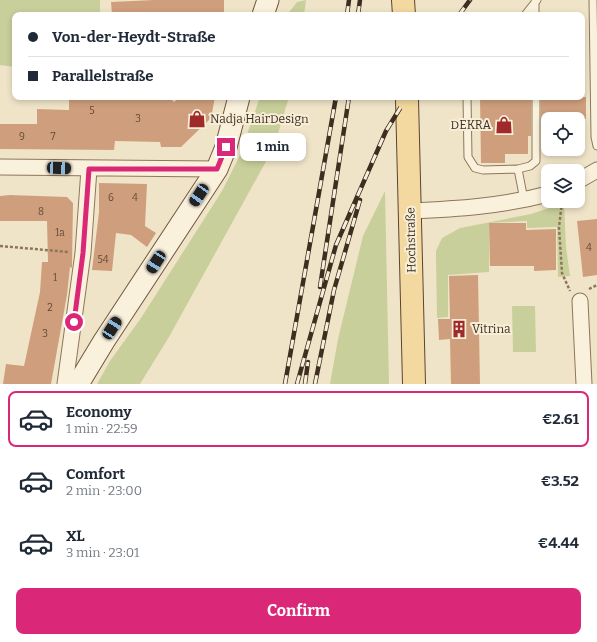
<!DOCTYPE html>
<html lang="en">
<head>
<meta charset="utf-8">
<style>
	body { margin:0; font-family:Bitter,serif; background:#f2f2f3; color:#1f2937; height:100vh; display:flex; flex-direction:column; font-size:15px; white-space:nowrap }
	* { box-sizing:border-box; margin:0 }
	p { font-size:13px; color:#747a83 }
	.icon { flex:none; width:22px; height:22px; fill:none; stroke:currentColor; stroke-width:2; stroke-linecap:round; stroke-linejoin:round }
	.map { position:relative; height:384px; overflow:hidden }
	.details { display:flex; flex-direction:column; background:#fff; flex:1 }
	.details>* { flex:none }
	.top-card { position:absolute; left:12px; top:12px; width:573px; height:88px; border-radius:8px; box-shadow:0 2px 6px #0003; display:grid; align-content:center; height:88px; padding:0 16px; background:#fff }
	.fabs { position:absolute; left:541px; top:112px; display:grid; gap:8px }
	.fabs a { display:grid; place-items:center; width:44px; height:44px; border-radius:8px; background:#fff; box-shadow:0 2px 6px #0003; font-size:20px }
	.end { position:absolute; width:18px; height:18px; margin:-9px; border:5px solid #db2777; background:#fff; box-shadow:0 0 0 2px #fff }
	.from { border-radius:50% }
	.bubble { position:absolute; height:28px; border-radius:8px; background:#fff; box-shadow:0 2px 6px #0003; font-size:13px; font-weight:700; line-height:28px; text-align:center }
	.car { position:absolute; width:12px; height:24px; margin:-12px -6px; border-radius:5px; box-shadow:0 0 3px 1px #0007; background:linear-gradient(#222 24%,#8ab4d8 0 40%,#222 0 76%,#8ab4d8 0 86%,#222 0) }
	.top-card b { display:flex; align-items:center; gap:14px; height:38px; font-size:15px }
	.top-card b+b { border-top:1px solid #e0e1e3 }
	.top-card i { width:10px; height:10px; background:#1f2937 }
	ul { padding:7px 0 0; list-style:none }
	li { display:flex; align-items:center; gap:12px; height:56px; margin:0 8px 6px; padding:0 8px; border:2px solid transparent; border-radius:8px }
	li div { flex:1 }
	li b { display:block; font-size:15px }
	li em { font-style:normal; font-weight:700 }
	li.selected { border-color:#db2777 }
	li>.icon { width:36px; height:36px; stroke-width:1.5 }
	.cta { display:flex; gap:8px; margin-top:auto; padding:8px 16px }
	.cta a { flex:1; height:46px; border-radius:8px; background:#db2777; color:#fff; font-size:16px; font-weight:700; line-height:46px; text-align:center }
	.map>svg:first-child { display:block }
	.green { fill:#c9cf9b }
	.building { fill:#cf9f7d }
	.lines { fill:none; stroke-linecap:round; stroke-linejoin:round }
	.lane-casing { stroke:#8d765c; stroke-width:9 }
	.street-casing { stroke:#8d765c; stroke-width:17 }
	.secondary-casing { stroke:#6f573f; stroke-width:23 }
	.primary-casing { stroke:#5b4430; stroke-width:24 }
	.path { stroke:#8d765c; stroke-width:2.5; stroke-dasharray:3 2; stroke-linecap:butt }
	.lane { stroke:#faf1dc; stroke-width:7 }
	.street { stroke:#faf1dc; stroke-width:15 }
	.secondary { stroke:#faf1dc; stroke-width:21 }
	.primary { stroke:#f3d9a0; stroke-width:22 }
	.rail-casing { stroke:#3d2e20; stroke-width:4.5 }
	.rail { stroke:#f7eed8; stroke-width:3; stroke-dasharray:9; stroke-linecap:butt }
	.primary-bridge-casing { stroke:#5b4430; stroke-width:24; stroke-linecap:butt }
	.primary-bridge { stroke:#f3d9a0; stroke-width:22 }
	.route { stroke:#db2777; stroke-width:5 }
	.labels { text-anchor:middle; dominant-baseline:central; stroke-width:4; stroke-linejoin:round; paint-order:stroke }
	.number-label { font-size:10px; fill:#624a37 }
	.poi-label { font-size:12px; fill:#3d2e20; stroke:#f7eed8; text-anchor:start }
	.street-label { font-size:12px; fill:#3d2e20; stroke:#f7eed8 }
</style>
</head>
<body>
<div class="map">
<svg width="597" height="384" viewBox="0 0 597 384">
	<rect width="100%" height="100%" fill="#f0e4c8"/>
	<path class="green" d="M 0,0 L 100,0 L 100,15 L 15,15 L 15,67 L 0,65 Z
		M 306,0 L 304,15 L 287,15 L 297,2 Z
		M 260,97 L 289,97 L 274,147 L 169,337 L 140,384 L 97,384 L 110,361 L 141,318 L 222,191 L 239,157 Z
		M 385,191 L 389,384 L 330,384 L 338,339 L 363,236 Z
		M 564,203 L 566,247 L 570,276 L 558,277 L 557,227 L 527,228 L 527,221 L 489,223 L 489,272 L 448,275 L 448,317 L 437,318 L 436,259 L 436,251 L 442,238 L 460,228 L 531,214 Z
		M 512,306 L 535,306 L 536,352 L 513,352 Z"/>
	<path class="building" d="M 154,0 L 224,0 L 224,15 L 112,15 L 111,2 Z
		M 69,97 L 169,97 L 174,102 L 180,97 L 215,97 L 211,118 L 181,147 L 161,147 L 160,142 L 115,141 L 114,150 L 0,149 L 0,124 L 37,124 L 37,109 L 69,110 Z
		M 480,97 L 531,97 L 531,136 L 528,136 L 528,154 L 505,154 L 505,163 L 481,163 Z
		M 541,97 L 586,97 L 586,119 L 548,119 L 548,136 L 541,136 Z
		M 99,183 L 147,184 L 145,226 L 156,233 L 147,247 L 131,235 L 116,233 L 112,271 L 92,270 L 99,212 Z
		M 10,195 L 67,197 L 73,203 L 72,265 L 72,268 L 70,267 L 67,295 L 51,384 L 3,384 L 6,364 L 24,366 L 40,292 L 42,262 L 48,262 L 47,221 L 0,221 L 0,196 Z
		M 597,219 L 597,275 L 583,277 L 577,221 Z
		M 489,223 L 526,223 L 526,230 L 556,229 L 556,270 L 534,271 L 534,266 L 490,266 Z
		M 478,275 L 480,384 L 451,384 L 450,339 L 439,340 L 438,319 L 450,319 L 449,276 Z"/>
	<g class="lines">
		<g class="lane-casing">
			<path id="lane" d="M 593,0 L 595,137 L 597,146
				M 535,2 L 535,15
				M 525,15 L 537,0
				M 467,97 L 468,157 L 475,168 L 483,170 L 518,169
				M 524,200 L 518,169 L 530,166 L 536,161 L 536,97"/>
		</g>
		<g class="street-casing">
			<path id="street" d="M 0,167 L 217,169
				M 578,181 L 597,170
				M 411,211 C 457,209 503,206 548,194
				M 580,301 L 584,384
				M 65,384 L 83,253 L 89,169"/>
		</g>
		<g class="secondary-casing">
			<path id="secondary" d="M 263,15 L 268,0
				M 78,384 L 104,341 L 217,169 L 226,147 L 239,97"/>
		</g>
		<g class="primary-casing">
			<path id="primary" d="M 403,0 L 404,15
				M 407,99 L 414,384"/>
		</g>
		<path class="path" d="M 562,202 L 559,227 L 562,273 L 570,291
			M 0,246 L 69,252
			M 589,289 L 597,285"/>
		<use href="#lane" class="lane"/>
		<use href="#street" class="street"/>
		<use href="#secondary" class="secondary"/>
		<use href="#primary" class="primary"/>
		<g class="rail-casing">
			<path id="rail" d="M 347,15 L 349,0
				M 358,15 L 360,0
				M 459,15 L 470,0
				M 320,287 L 349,97
				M 285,384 L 336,97
				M 297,384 L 336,245 L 386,131 L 407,97
				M 305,384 L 308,362
				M 315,384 L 334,290 L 360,200"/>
		</g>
		<use href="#rail" class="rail"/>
		<g class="primary-bridge-casing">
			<path id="primary-bridge" d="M 407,97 L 407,99"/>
		</g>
		<use href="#primary-bridge" class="primary-bridge"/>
	</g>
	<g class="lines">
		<path class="route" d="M 74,322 L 83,253 L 89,169 L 217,169 L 226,147"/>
	</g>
	<defs>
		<g id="shop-bare" transform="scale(1.38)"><path d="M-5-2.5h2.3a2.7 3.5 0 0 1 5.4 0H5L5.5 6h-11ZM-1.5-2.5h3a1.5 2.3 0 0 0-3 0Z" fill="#9e2a2b" stroke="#f7eed8" stroke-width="2.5" paint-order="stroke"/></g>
		<g id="building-bare" transform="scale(1.38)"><path d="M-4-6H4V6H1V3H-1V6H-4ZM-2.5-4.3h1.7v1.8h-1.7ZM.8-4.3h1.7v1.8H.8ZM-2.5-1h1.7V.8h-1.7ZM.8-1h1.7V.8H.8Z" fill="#9e2a2b" stroke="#f7eed8" stroke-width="2.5" paint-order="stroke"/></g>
	</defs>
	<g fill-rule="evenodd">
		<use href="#shop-bare" x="197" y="119"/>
		<use href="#shop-bare" x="504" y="125"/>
		<use href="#building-bare" x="459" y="329"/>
	</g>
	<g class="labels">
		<g class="number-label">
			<text x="92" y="111">5</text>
			<text x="138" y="119">3</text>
			<text x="22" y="137">9</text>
			<text x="53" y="137">7</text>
			<text x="111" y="198">6</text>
			<text x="135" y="198">4</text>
			<text x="41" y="212">8</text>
			<text x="60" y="233">1a</text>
			<text x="589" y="248">4</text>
			<text x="103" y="260">54</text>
			<text x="55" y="278">1</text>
			<text x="50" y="308">2</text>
			<text x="45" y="334">3</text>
		</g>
		<g class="poi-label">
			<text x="210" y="119">Nadja HairDesign</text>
			<text x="491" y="125" text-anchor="end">DEKRA</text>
			<text x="472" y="329">Vitrina</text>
		</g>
		<g class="street-label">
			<text transform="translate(411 240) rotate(-91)">Hochstraße</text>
		</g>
	</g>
</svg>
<div class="fabs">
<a><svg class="icon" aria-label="locate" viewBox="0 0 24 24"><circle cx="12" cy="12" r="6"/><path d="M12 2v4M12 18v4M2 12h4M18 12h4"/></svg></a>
<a><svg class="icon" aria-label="layers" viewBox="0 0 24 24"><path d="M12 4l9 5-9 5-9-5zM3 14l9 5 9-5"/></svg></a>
</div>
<i class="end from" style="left:74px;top:322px"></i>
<i class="end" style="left:226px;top:147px"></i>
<div class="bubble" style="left:240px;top:133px;width:66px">1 min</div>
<i class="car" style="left:59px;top:168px;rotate:92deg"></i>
<i class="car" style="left:199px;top:195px;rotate:214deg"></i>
<i class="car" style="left:156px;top:262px;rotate:213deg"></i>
<i class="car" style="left:112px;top:328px;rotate:33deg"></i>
<div class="top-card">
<b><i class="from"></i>Von-der-Heydt-Straße</b>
<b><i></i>Parallelstraße</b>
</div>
</div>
<section class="details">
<ul>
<li class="selected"><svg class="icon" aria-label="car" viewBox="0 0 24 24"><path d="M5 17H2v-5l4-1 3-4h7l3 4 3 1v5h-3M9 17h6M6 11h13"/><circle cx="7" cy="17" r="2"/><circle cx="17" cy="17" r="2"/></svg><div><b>Economy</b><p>1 min · 22:59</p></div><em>€2.61</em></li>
<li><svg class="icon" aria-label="car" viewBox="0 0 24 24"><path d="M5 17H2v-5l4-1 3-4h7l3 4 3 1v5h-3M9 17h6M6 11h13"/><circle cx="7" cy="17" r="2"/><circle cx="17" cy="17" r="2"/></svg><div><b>Comfort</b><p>2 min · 23:00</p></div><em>€3.52</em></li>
<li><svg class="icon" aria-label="car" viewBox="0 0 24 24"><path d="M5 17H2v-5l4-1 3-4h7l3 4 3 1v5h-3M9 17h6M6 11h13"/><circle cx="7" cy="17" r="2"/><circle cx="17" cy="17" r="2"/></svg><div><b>XL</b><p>3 min · 23:01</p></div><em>€4.44</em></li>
</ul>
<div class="cta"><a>Confirm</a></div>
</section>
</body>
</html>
